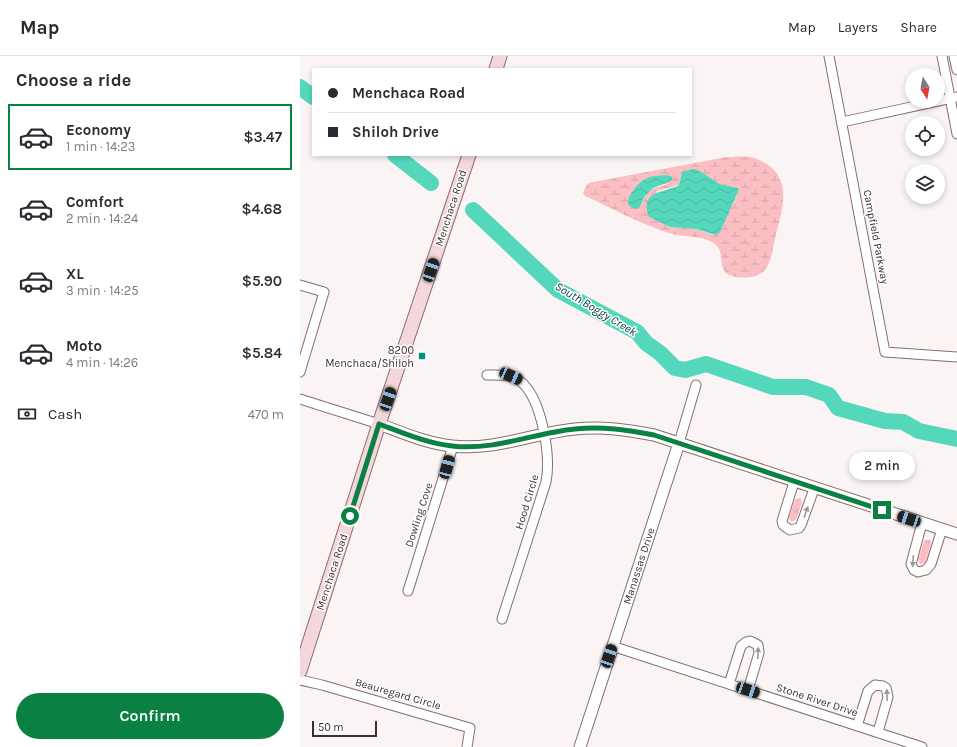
<!DOCTYPE html>
<html lang="en">
<head>
<meta charset="utf-8">
<style>
	body { margin:0; font-family:Karla,sans-serif; background:#f2f2f3; color:#2b2b33; height:100vh; display:flex; flex-direction:column; font-size:15px; white-space:nowrap }
	* { box-sizing:border-box; margin:0 }
	p { font-size:13px; color:#7c7c81 }
	.icon { flex:none; width:22px; height:22px; fill:none; stroke:currentColor; stroke-width:2; stroke-linecap:round; stroke-linejoin:round }
	.map { position:relative; flex:1; overflow:hidden }
	.side { display:flex; flex-direction:column; background:#fff; width:300px }
	.side>* { flex:none }
	.top-card { position:absolute; left:12px; top:12px; width:380px; height:88px; border-radius:0px; box-shadow:0 2px 6px #0003; display:grid; align-content:center; height:88px; padding:0 16px; background:#fff }
	.needle { width:26px; rotate:169deg }
	.fabs { position:absolute; left:605px; top:12px; display:grid; gap:8px }
	.fabs a { display:grid; place-items:center; width:40px; height:40px; border-radius:50%; background:#fff; box-shadow:0 2px 6px #0003; font-size:20px }
	.scale { position:absolute; left:12px; bottom:10px; width:65px; box-sizing:border-box; padding-left:4px; border:2px solid #3c2f2f; border-top:0; font-size:11px; line-height:14px; white-space:nowrap; color:#3c2f2f; -webkit-text-stroke:3px #fff; paint-order:stroke }
	.end { position:absolute; width:18px; height:18px; margin:-9px; border:5px solid #0b8043; background:#fff; box-shadow:0 0 0 2px #fff }
	.from { border-radius:50% }
	.bubble { position:absolute; height:28px; border-radius:14px; background:#fff; box-shadow:0 2px 6px #0003; font-size:13px; font-weight:600; line-height:28px; text-align:center }
	.car { position:absolute; width:12px; height:24px; margin:-12px -6px; border-radius:5px; box-shadow:0 0 3px 1px #0007; background:linear-gradient(#222 24%,#8ab4d8 0 40%,#222 0 76%,#8ab4d8 0 86%,#222 0) }
	.top-card b { display:flex; align-items:center; gap:14px; height:38px; font-size:15px }
	.top-card b+b { border-top:1px solid #e1e1e2 }
	.top-card i { width:10px; height:10px; background:#2b2b33 }
	ul { padding:0; list-style:none }
	li { display:flex; align-items:center; gap:12px; height:66px; margin:0 8px 6px; padding:0 8px; border:2px solid transparent; border-radius:0px }
	li div { flex:1 }
	li b { display:block; font-size:15px }
	li em { font-style:normal; font-weight:600 }
	li.current { border-color:#0b8043 }
	li>.icon { width:36px; height:36px; stroke-width:1.5 }
	h2 { padding:0 16px; font-size:18px; line-height:48px }
	.pay { display:flex; align-items:center; gap:10px; height:44px; padding:0 16px; font-size:15px }
	.pay p { margin-inline-start:auto }
	.action { display:flex; gap:8px; margin-top:auto; padding:8px 16px }
	.action a { flex:1; height:46px; border-radius:24px; background:#0b8043; color:#fff; font-size:16px; font-weight:600; line-height:46px; text-align:center }
	header { display:flex; align-items:center; gap:24px; box-sizing:border-box; height:56px; padding:0 20px; background:#fff; border-bottom:1px solid #e1e1e2 }
	header strong { font-size:19px }
	nav { display:flex; gap:22px; margin-inline-start:auto; font-size:14px }
	main { display:flex; flex:1; min-height:0 }
	.map>svg:first-child { display:block }
	.grass { fill:url(#grass-tufts) }
	.wetland { fill:url(#wetland-marsh); fill-rule:evenodd }
	.water { fill:url(#water-waves) }
	.lines { fill:none; stroke-linecap:round; stroke-linejoin:round }
	.river { stroke:#55d7bc; stroke-width:16 }
	.minor-casing { stroke:#8a6d6e; stroke-width:11 }
	.tertiary-casing { stroke:#8a6d6e; stroke-width:13 }
	.secondary-casing { stroke:#8a6d6e; stroke-width:15 }
	.minor { stroke:#fff; stroke-width:9 }
	.tertiary { stroke:#fff; stroke-width:11 }
	.secondary { stroke:#f3d7da; stroke-width:13 }
	.oneway { fill:#9e9797 }
	.route { stroke:#0b8043; stroke-width:5 }
	.poi-dot { fill:#04907b; stroke:#fff; stroke-width:1.5 }
	.labels { text-anchor:middle; dominant-baseline:central; stroke-width:3; stroke-linejoin:round; paint-order:stroke }
	.street-label { font-size:11px; fill:#3c2f2f; stroke:#fff }
	.poi-label { font-size:11px; fill:#3c2f2f; stroke:#fff; text-anchor:end }
	.water-label { font-size:12px; font-style:italic; fill:#003b31; stroke:#fff }
</style>
</head>
<body>
<header>
<strong>Map</strong>
<nav><a>Map</a><a>Layers</a><a>Share</a></nav>
</header>
<main>
<section class="side">
<h2>Choose a ride</h2>
<ul>
<li class="current"><svg class="icon" aria-label="car" viewBox="0 0 24 24"><path d="M5 17H2v-5l4-1 3-4h7l3 4 3 1v5h-3M9 17h6M6 11h13"/><circle cx="7" cy="17" r="2"/><circle cx="17" cy="17" r="2"/></svg><div><b>Economy</b><p>1 min · 14:23</p></div><em>$3.47</em></li>
<li><svg class="icon" aria-label="car" viewBox="0 0 24 24"><path d="M5 17H2v-5l4-1 3-4h7l3 4 3 1v5h-3M9 17h6M6 11h13"/><circle cx="7" cy="17" r="2"/><circle cx="17" cy="17" r="2"/></svg><div><b>Comfort</b><p>2 min · 14:24</p></div><em>$4.68</em></li>
<li><svg class="icon" aria-label="car" viewBox="0 0 24 24"><path d="M5 17H2v-5l4-1 3-4h7l3 4 3 1v5h-3M9 17h6M6 11h13"/><circle cx="7" cy="17" r="2"/><circle cx="17" cy="17" r="2"/></svg><div><b>XL</b><p>3 min · 14:25</p></div><em>$5.90</em></li>
<li><svg class="icon" aria-label="car" viewBox="0 0 24 24"><path d="M5 17H2v-5l4-1 3-4h7l3 4 3 1v5h-3M9 17h6M6 11h13"/><circle cx="7" cy="17" r="2"/><circle cx="17" cy="17" r="2"/></svg><div><b>Moto</b><p>4 min · 14:26</p></div><em>$5.84</em></li>
</ul>
<div class="pay"><svg class="icon" aria-label="cash" viewBox="0 0 24 24"><path d="M3 7h18v10H3z"/><circle cx="12" cy="12" r="2"/></svg>Cash<p>470 m</p></div>
<div class="action"><a>Confirm</a></div>
</section>
<div class="map">
<svg width="657" height="691" viewBox="0 0 657 691">
	<defs>
		<pattern id="grass-tufts" width="24" height="20" patternUnits="userSpaceOnUse"><rect width="24" height="20" fill="#fbbfc3"/><path d="M3 7l-1-3M5 7V3M7 7l1-3M15 17l-1-3M17 17v-4M19 17l1-3" fill="none" stroke="#d8a4a8"/></pattern>
		<pattern id="wetland-marsh" width="20" height="14" patternUnits="userSpaceOnUse"><rect width="20" height="14" fill="#fbbfc3"/><path d="M1 5h8M5 5V1M11 12h8M15 12V8" fill="none" stroke="#d8a4a8"/></pattern>
		<pattern id="water-waves" width="16" height="10" patternUnits="userSpaceOnUse"><rect width="16" height="10" fill="#55d7bc"/><path d="M0 5q4-4 8 0t8 0" fill="none" stroke="#4bb9a2"/></pattern>
	</defs>
	<rect width="100%" height="100%" fill="#fbf4f4"/>
	<path class="grass" d="M 498,442 L 501,443 L 502,446 L 496,464 L 491,466 L 489,462 L 495,444 Z
		M 626,484 L 630,484 L 631,488 L 625,507 L 620,508 L 618,503 L 624,485 Z"/>
	<path class="wetland" d="M 427,101 C 436,101 448,99 457,103 C 493,117 484,149 476,178 C 473,190 472,206 464,215 C 457,222 441,223 432,220 C 415,215 427,197 415,188 C 401,178 381,182 366,176 C 338,167 312,152 285,140 L 283,137 L 287,128 L 293,126 ZM 398,114 L 420,128 L 438,132 L 439,134 L 434,146 L 414,179 L 396,173 L 370,171 L 349,161 L 357,135 L 379,129 L 381,119 ZM 369,127 C 355,134 349,129 343,146 L 328,145 L 333,135 Z"/>
	<path class="water" d="M 393,113 L 398,114 L 420,128 L 438,132 L 439,134 L 420,176 L 416,179 L 396,173 L 370,171 L 349,161 C 338,134 366,137 379,129 L 382,116 Z
		M 367,119 L 373,121 L 371,125 L 353,132 L 345,140 L 339,152 C 334,154 331,152 328,148 C 328,143 329,140 332,136 C 343,121 349,120 367,119 Z"/>
	<g class="lines">
		<path class="river" d="M 0,31 L 13,41
			M 95,99 L 131,127
			M 173,154 L 258,234 L 337,276 L 346,287 L 360,297 L 375,312 L 385,314 L 406,308 L 473,331 L 506,331 L 529,339 L 538,352 L 585,365 L 603,366 L 619,375 L 657,383"/>
		<g class="minor-casing">
			<path id="minor" d="M 529,0 L 585,296 L 657,301
				M 642,0 L 657,78
				M 654,0 L 657,14
				M 542,66 L 657,41
				M 0,229 L 24,236 L 0,316
				M 187,319 C 198,319 211,318 220,325 C 242,342 251,400 246,426 L 202,563
				M 0,343 L 79,368
				M 379,387 L 396,329
				M 494,426 L 482,465 L 483,469 L 490,474 L 499,472 L 501,469 L 514,433
				M 622,467 L 611,508 L 614,514 L 618,516 L 626,514 L 631,508 L 642,473
				M 108,535 L 153,390
				M 312,590 L 622,691
				M 0,624 L 22,629 L 170,672 L 167,691
				M 429,628 L 441,590 L 446,586 L 450,585 L 458,589 L 459,597 L 448,634
				M 557,670 L 568,635 L 575,629 L 583,630 L 586,632 L 588,641 L 578,676"/>
		</g>
		<g class="tertiary-casing">
			<path id="tertiary" d="M 79,368 C 103,377 126,387 152,390 C 195,395 233,377 275,373 C 302,370 328,374 354,379 L 657,478
				M 280,691 L 379,387"/>
		</g>
		<g class="secondary-casing">
			<path id="secondary" d="M 196,13 L 200,0
				M 0,615 L 79,368 L 169,99"/>
		</g>
		<use href="#minor" class="minor"/>
		<use href="#tertiary" class="tertiary"/>
		<use href="#secondary" class="secondary"/>
	</g>
	<defs><path id="oneway-solid" d="M-6-.8H1V-3.2L6.5 0L1 3.2V.8H-6Z"/></defs>
	<g class="oneway">
		<use href="#oneway-solid" transform="translate(506 456) rotate(-71)"/>
		<use href="#oneway-solid" transform="translate(613 505) rotate(94)"/>
		<use href="#oneway-solid" transform="translate(458 597) rotate(-87)"/>
		<use href="#oneway-solid" transform="translate(587 639) rotate(-91)"/>
	</g>
	<g class="lines">
		<path class="route" d="M 50,460 L 79,368 C 103,377 126,387 152,390 C 195,395 233,377 275,373 C 302,370 328,374 354,379 L 582,454"/>
	</g>
	<rect class="poi-dot" x="118" y="296" width="8" height="8" rx="2"/>
	<g class="labels">
		<g class="street-label">
			<text transform="translate(151 152) rotate(-72)">Menchaca Road</text>
			<text transform="translate(576 181) rotate(79)">Campfield Parkway</text>
			<text transform="translate(227 446) rotate(-73)">Hood Circle</text>
			<text transform="translate(119 459) rotate(-72)">Dowling Cove</text>
			<text transform="translate(339 510) rotate(-72)">Manassas Drive</text>
			<text transform="translate(32 516) rotate(-72)">Menchaca Road</text>
			<text transform="translate(98 638) rotate(16)">Beauregard Circle</text>
			<text transform="translate(517 644) rotate(18)">Stone River Drive</text>
		</g>
		<g class="poi-label">
			<text x="114" y="294">8200<tspan x="114" dy="13">Menchaca/Shiloh</tspan></text>
		</g>
		<g class="water-label">
			<text transform="translate(296 253) rotate(31)">South Boggy Creek</text>
		</g>
	</g>
</svg>
<div class="fabs">
<a><svg class="needle" viewBox="-14 -14 28 28"><path d="M0-13l5 13h-10z" fill="#e53935"/><path d="M0 13l5-13h-10z" fill="#7c7c81"/></svg></a>
<a><svg class="icon" aria-label="locate" viewBox="0 0 24 24"><circle cx="12" cy="12" r="6"/><path d="M12 2v4M12 18v4M2 12h4M18 12h4"/></svg></a>
<a><svg class="icon" aria-label="layers" viewBox="0 0 24 24"><path d="M12 4l9 5-9 5-9-5zM3 14l9 5 9-5"/></svg></a>
</div>
<div class="scale">50 m</div>
<i class="end from" style="left:50px;top:460px"></i>
<i class="end" style="left:582px;top:454px"></i>
<div class="bubble" style="left:549px;top:396px;width:66px">2 min</div>
<i class="car" style="left:131px;top:214px;rotate:19deg"></i>
<i class="car" style="left:211px;top:320px;rotate:114deg"></i>
<i class="car" style="left:88px;top:343px;rotate:19deg"></i>
<i class="car" style="left:147px;top:411px;rotate:15deg"></i>
<i class="car" style="left:609px;top:463px;rotate:288deg"></i>
<i class="car" style="left:309px;top:600px;rotate:18deg"></i>
<i class="car" style="left:448px;top:634px;rotate:108deg"></i>
<div class="top-card">
<b><i class="from"></i>Menchaca Road</b>
<b><i></i>Shiloh Drive</b>
</div>
</div>
</main>
</body>
</html>
